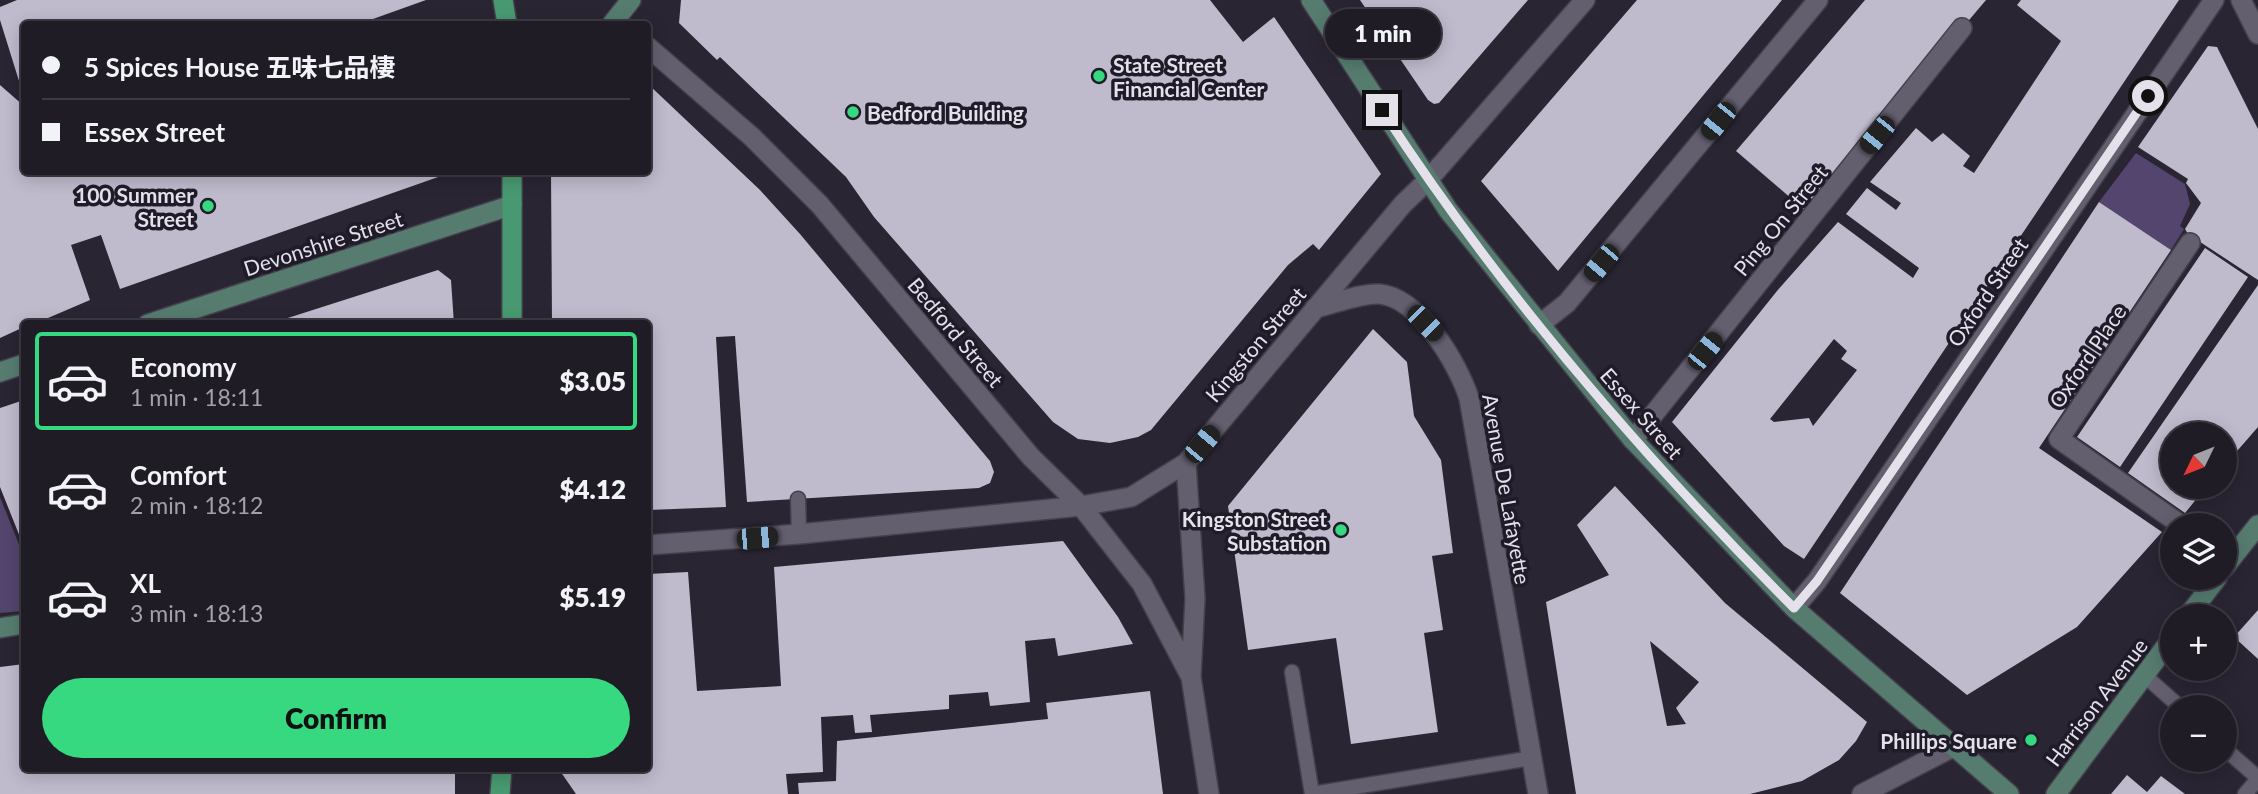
<!DOCTYPE html>
<html lang="en">
<head>
<meta charset="utf-8">
<style>
	body { margin:0; font-family:Lato,"Noto Sans SC",sans-serif; background:#28252e; color:#f1f3f6; height:100vh; display:flex; flex-direction:column; font-size:26px; white-space:nowrap }
	* { box-sizing:border-box; margin:0 }
	p { font-size:23px; color:#a2a1a7 }
	.icon { flex:none; width:38px; height:38px; fill:none; stroke:currentColor; stroke-width:2; stroke-linecap:round; stroke-linejoin:round }
	.map { position:relative; flex:1; overflow:hidden }
	.details { position:absolute; left:21px; top:320px; width:630px; height:452px; display:flex; flex-direction:column; background:#201c26; border-radius:7px; box-shadow:0 4px 18px #0003,0 0 0 2px #3d3a43 }
	.details>* { flex:none }
	.guide { position:absolute; left:21px; top:21px; width:630px; height:154px; border-radius:7px; box-shadow:0 4px 18px #0003,0 0 0 2px #3d3a43; display:grid; align-content:center; height:154px; padding:0 21px; background:#201c26 }
	.needle { width:46px; rotate:227deg }
	.fabs { position:absolute; left:2160px; top:422px; display:grid; gap:14px }
	.fabs a { display:grid; place-items:center; width:77px; height:77px; border-radius:50%; background:#201c26; box-shadow:0 4px 18px #0003,0 0 0 2px #3d3a43; font-size:35px }
	.end { position:absolute; width:32px; height:32px; margin:-16px; border:9px solid #e4e1eb; background:#111; box-shadow:0 0 0 4px #111 }
	.from { border-radius:50% }
	.bubble { position:absolute; height:49px; border-radius:24px; background:#201c26; box-shadow:0 4px 18px #0003,0 0 0 2px #3d3a43; font-size:23px; font-weight:800; line-height:49px; text-align:center }
	.car { position:absolute; width:21px; height:42px; margin:-21px -10px; border-radius:9px; box-shadow:0 0 5px 2px #0007; background:linear-gradient(#222 24%,#8ab4d8 0 40%,#222 0 76%,#8ab4d8 0 86%,#222 0) }
	.guide b { display:flex; align-items:center; gap:24px; height:66px; font-size:26px }
	.guide b+b { border-top:2px solid #3d3a43 }
	.guide i { width:18px; height:18px; background:#f1f3f6 }
	ul { padding:12px 0 0; list-style:none }
	li { display:flex; align-items:center; gap:21px; height:98px; margin:0 14px 10px; padding:0 7px; border:4px solid transparent; border-radius:7px }
	li div { flex:1 }
	li b { display:block; font-size:26px }
	li em { font-style:normal; font-weight:800 }
	li.active { border-color:#36d880 }
	li>.icon { width:63px; height:63px; stroke-width:1.5 }
	.primary-button { display:flex; gap:14px; margin-top:auto; padding:14px 21px }
	.primary-button a { flex:1; height:80px; border-radius:42px; background:#36d880; color:#111; font-size:28px; font-weight:800; line-height:80px; text-align:center }
	.map>svg:first-child { display:block }
	.green { fill:#53456d }
	.building { fill:#bfbacc; fill-rule:evenodd }
	.lines { fill:none; stroke-linecap:round; stroke-linejoin:round }
	.service-casing { stroke:#44414c; stroke-width:17 }
	.minor-casing { stroke:#44414c; stroke-width:22 }
	.tertiary-casing { stroke:#44414c; stroke-width:22 }
	.secondary-casing { stroke:#44414c; stroke-width:22 }
	.primary-casing { stroke:#44414c; stroke-width:22 }
	.service { stroke:#645f6f; stroke-width:14 }
	.minor { stroke:#645f6f; stroke-width:19 }
	.tertiary { stroke:#645f6f; stroke-width:19 }
	.secondary { stroke:#567c70; stroke-width:19 }
	.primary { stroke:#489971; stroke-width:19 }
	.route { stroke:#e4e1eb; stroke-width:9 }
	.poi-dot { fill:#36d880; stroke:#201b29; stroke-width:2.5 }
	.labels { text-anchor:middle; dominant-baseline:central; stroke-width:7; stroke-linejoin:round; paint-order:stroke }
	.poi-label { font-size:21px; font-weight:bold; fill:#e4e1eb; stroke:#201b29; text-anchor:end }
	.street-label { font-size:21px; fill:#e4e1eb; stroke:#201b29 }
</style>
</head>
<body>
<div class="map">
<svg width="2258" height="794" viewBox="0 0 2258 794">
	<rect width="100%" height="100%" fill="#2a2533"/>
	<path class="green" d="M 2136,153 L 2185,184 L 2190,204 L 2180,226 L 2184,229 L 2171,250 L 2099,202 Z
		M 0,497 L 24,557 L 24,611 L 0,613 Z"/>
	<path class="building" d="M 17,0 L 426,0 L 359,24 L 24,24 L 24,97 L 0,20 L 0,7 Z
		M 1210,0 L 1243,42 L 1274,17 L 1381,174 L 1319,250 L 1313,244 L 1288,265 L 1151,430 L 1138,437 L 1110,443 L 1078,439 L 1053,422 L 874,217 L 846,177 L 720,57 L 717,60 L 679,23 L 681,0 Z
		M 1360,0 L 1528,0 L 1439,103 L 1434,104 L 1428,100 Z
		M 1637,0 L 1782,0 L 1558,271 L 1481,181 Z
		M 1865,0 L 1986,0 L 1807,212 L 1736,151 Z
		M 2021,0 L 2179,0 L 1804,559 L 1784,546 L 1672,422 L 1777,291 L 1838,222 L 1913,278 L 1919,268 L 1846,214 L 1867,188 L 1896,210 L 1901,203 L 1870,182 L 1916,128 L 1932,142 L 1943,133 L 1970,156 L 1963,166 L 1974,173 L 2061,41 L 2017,5 ZM 1834,339 L 1847,351 L 1841,359 L 1857,370 L 1813,426 L 1809,418 L 1774,422 L 1770,419 Z
		M 2208,46 L 2217,47 L 2258,129 L 2258,280 L 2188,234 L 2185,229 L 2201,203 L 2186,183 L 2188,179 L 2138,147 Z
		M 648,84 L 760,190 L 800,234 L 990,461 L 994,472 L 990,483 L 979,488 L 747,502 L 735,336 L 716,337 L 726,507 L 648,510 L 648,324 L 552,324 L 551,172 L 648,172 Z
		M 0,85 L 24,106 L 24,172 L 439,172 L 441,176 L 120,289 L 101,235 L 71,245 L 90,300 L 34,324 L 24,324 L 24,327 L 0,338 Z
		M 2099,202 L 2171,250 L 2039,448 L 2162,532 L 2077,627 L 1967,695 L 1840,593 Z
		M 2205,248 L 2248,277 L 2120,467 L 2077,437 Z
		M 438,270 L 451,280 L 454,324 L 269,324 Z
		M 2258,285 L 2258,427 L 2224,466 L 2224,434 L 2172,434 L 2172,486 L 2207,486 L 2185,513 L 2128,473 Z
		M 1373,329 L 1407,362 L 1414,416 L 1441,460 L 1453,553 L 1432,556 L 1443,630 L 1424,633 L 1438,732 L 1351,744 L 1336,638 L 1248,650 L 1228,506 Z
		M 24,400 L 24,547 L 0,487 L 0,408 Z
		M 1615,486 L 1725,603 L 1867,722 L 1856,741 L 1839,760 L 1802,781 L 1750,794 L 1576,794 L 1546,602 L 1609,575 L 1577,525 ZM 1650,641 L 1699,682 L 1676,708 L 1686,724 L 1667,726 Z
		M 1063,541 L 1118,617 L 1133,644 L 1058,656 L 1055,638 L 1025,641 L 1030,702 L 990,706 L 988,692 L 949,695 L 949,709 L 870,715 L 872,732 L 855,733 L 853,715 L 821,717 L 823,772 L 786,774 L 788,794 L 576,794 L 558,768 L 648,768 L 648,574 L 688,572 L 697,691 L 781,686 L 774,567 Z
		M 2258,610 L 2258,659 L 2234,637 Z
		M 24,664 L 24,768 L 455,768 L 455,794 L 0,794 L 0,667 Z
		M 1150,691 L 1163,794 L 799,794 L 798,783 L 836,781 L 837,741 L 1048,719 L 1046,703 Z
		M 2127,775 L 2147,792 L 2161,776 L 2185,794 L 2111,794 Z"/>
	<g class="lines">
		<g class="service-casing">
			<path id="service" d="M 798,499 L 799,534
				M 1292,672 L 1312,794 L 1532,758
				M 2144,675 L 2180,707
				M 2224,748 L 2258,778
				M 2245,794 L 2258,779"/>
		</g>
		<g class="minor-casing">
			<path id="minor" d="M 2241,0 L 2258,34
				M 648,47 L 752,137 L 820,205 L 1031,457 L 1081,506 L 1142,584 L 1191,677
				M 1428,180 L 1585,0
				M 1315,308 C 1334,304 1360,293 1379,294 C 1419,297 1458,364 1469,398 L 1538,794
				M 1539,325 L 1567,303 L 1818,0
				M 1633,440 L 1962,28
				M 1186,463 L 1195,598 L 1191,677 L 1209,794
				M 2181,525 L 2059,439 L 2190,243
				M 1794,608 L 1817,581 L 2214,0"/>
		</g>
		<g class="tertiary-casing">
			<path id="tertiary" d="M 648,545 L 799,534 L 1081,506 L 1131,497 L 1186,463 L 1403,204 L 1428,180
				M 1862,794 L 1955,746"/>
		</g>
		<g class="secondary-casing">
			<path id="secondary" d="M 1311,0 L 1448,210 L 1633,440 L 1794,608 L 2009,794
				M 612,24 L 631,0
				M 148,324 L 512,205
				M 0,372 L 24,364
				M 2224,568 L 2258,525
				M 2188,616 L 2217,578
				M 0,628 L 24,624
				M 2056,794 L 2172,638"/>
		</g>
		<g class="primary-casing">
			<path id="primary" d="M 503,0 L 507,24
				M 512,172 L 512,324
				M 500,794 L 502,768"/>
		</g>
		<use href="#service" class="service"/>
		<use href="#minor" class="minor"/>
		<use href="#tertiary" class="tertiary"/>
		<use href="#secondary" class="secondary"/>
		<use href="#primary" class="primary"/>
	</g>
	<g class="lines">
		<path class="route" d="M 1382,110 C 1500,292 1641,455 1794,608 L 1817,581 L 2148,96"/>
	</g>
	<g class="poi-dot">
		<circle cx="1099" cy="76" r="7"/>
		<circle cx="853" cy="112" r="7"/>
		<circle cx="208" cy="206" r="7"/>
		<circle cx="1341" cy="530" r="7"/>
		<circle cx="2031" cy="740" r="7"/>
	</g>
	<g class="labels">
		<g class="poi-label">
			<text x="1113" y="64" text-anchor="start">State Street<tspan x="1113" dy="24">Financial Center</tspan></text>
			<text x="867" y="112" text-anchor="start">Bedford Building</text>
			<text x="194" y="194">100 Summer<tspan x="194" dy="24">Street</tspan></text>
			<text x="1327" y="518">Kingston Street<tspan x="1327" dy="24">Substation</tspan></text>
			<text x="2017" y="740">Phillips Square</text>
		</g>
		<g class="street-label">
			<text transform="translate(1780 220) rotate(-51)">Ping On Street</text>
			<text transform="translate(323 243) rotate(-18)">Devonshire Street</text>
			<text transform="translate(1987 292) rotate(-56)">Oxford Street</text>
			<text transform="translate(956 332) rotate(50)">Bedford Street</text>
			<text transform="translate(1255 344) rotate(-50)">Kingston Street</text>
			<text transform="translate(2087 356) rotate(-56)">Oxford Place</text>
			<text transform="translate(1642 413) rotate(49)">Essex Street</text>
			<text transform="translate(1507 489) rotate(80)">Avenue De Lafayette</text>
			<text transform="translate(2096 702) rotate(-53)">Harrison Avenue</text>
		</g>
	</g>
</svg>
<div class="fabs">
<a><svg class="needle" viewBox="-14 -14 28 28"><path d="M0-13l5 13h-10z" fill="#e53935"/><path d="M0 13l5-13h-10z" fill="#a2a1a7"/></svg></a>
<a><svg class="icon" aria-label="layers" viewBox="0 0 24 24"><path d="M12 4l9 5-9 5-9-5zM3 14l9 5 9-5"/></svg></a>
<a>+</a>
<a>−</a>
</div>
<i class="end from" style="left:2148px;top:96px"></i>
<i class="end" style="left:1382px;top:110px"></i>
<div class="bubble" style="left:1325px;top:9px;width:116px">1 min</div>
<i class="car" style="left:1718px;top:121px;rotate:219deg"></i>
<i class="car" style="left:1877px;top:135px;rotate:219deg"></i>
<i class="car" style="left:1601px;top:263px;rotate:220deg"></i>
<i class="car" style="left:1425px;top:323px;rotate:135deg"></i>
<i class="car" style="left:1705px;top:351px;rotate:39deg"></i>
<i class="car" style="left:1202px;top:444px;rotate:40deg"></i>
<i class="car" style="left:757px;top:538px;rotate:85deg"></i>
<div class="guide">
<b><i class="from"></i>5 Spices House 五味七品棲</b>
<b><i></i>Essex Street</b>
</div>
<section class="details">
<ul>
<li class="active"><svg class="icon" aria-label="car" viewBox="0 0 24 24"><path d="M5 17H2v-5l4-1 3-4h7l3 4 3 1v5h-3M9 17h6M6 11h13"/><circle cx="7" cy="17" r="2"/><circle cx="17" cy="17" r="2"/></svg><div><b>Economy</b><p>1 min · 18:11</p></div><em>$3.05</em></li>
<li><svg class="icon" aria-label="car" viewBox="0 0 24 24"><path d="M5 17H2v-5l4-1 3-4h7l3 4 3 1v5h-3M9 17h6M6 11h13"/><circle cx="7" cy="17" r="2"/><circle cx="17" cy="17" r="2"/></svg><div><b>Comfort</b><p>2 min · 18:12</p></div><em>$4.12</em></li>
<li><svg class="icon" aria-label="car" viewBox="0 0 24 24"><path d="M5 17H2v-5l4-1 3-4h7l3 4 3 1v5h-3M9 17h6M6 11h13"/><circle cx="7" cy="17" r="2"/><circle cx="17" cy="17" r="2"/></svg><div><b>XL</b><p>3 min · 18:13</p></div><em>$5.19</em></li>
</ul>
<div class="primary-button"><a>Confirm</a></div>
</section>
</div>
</body>
</html>
